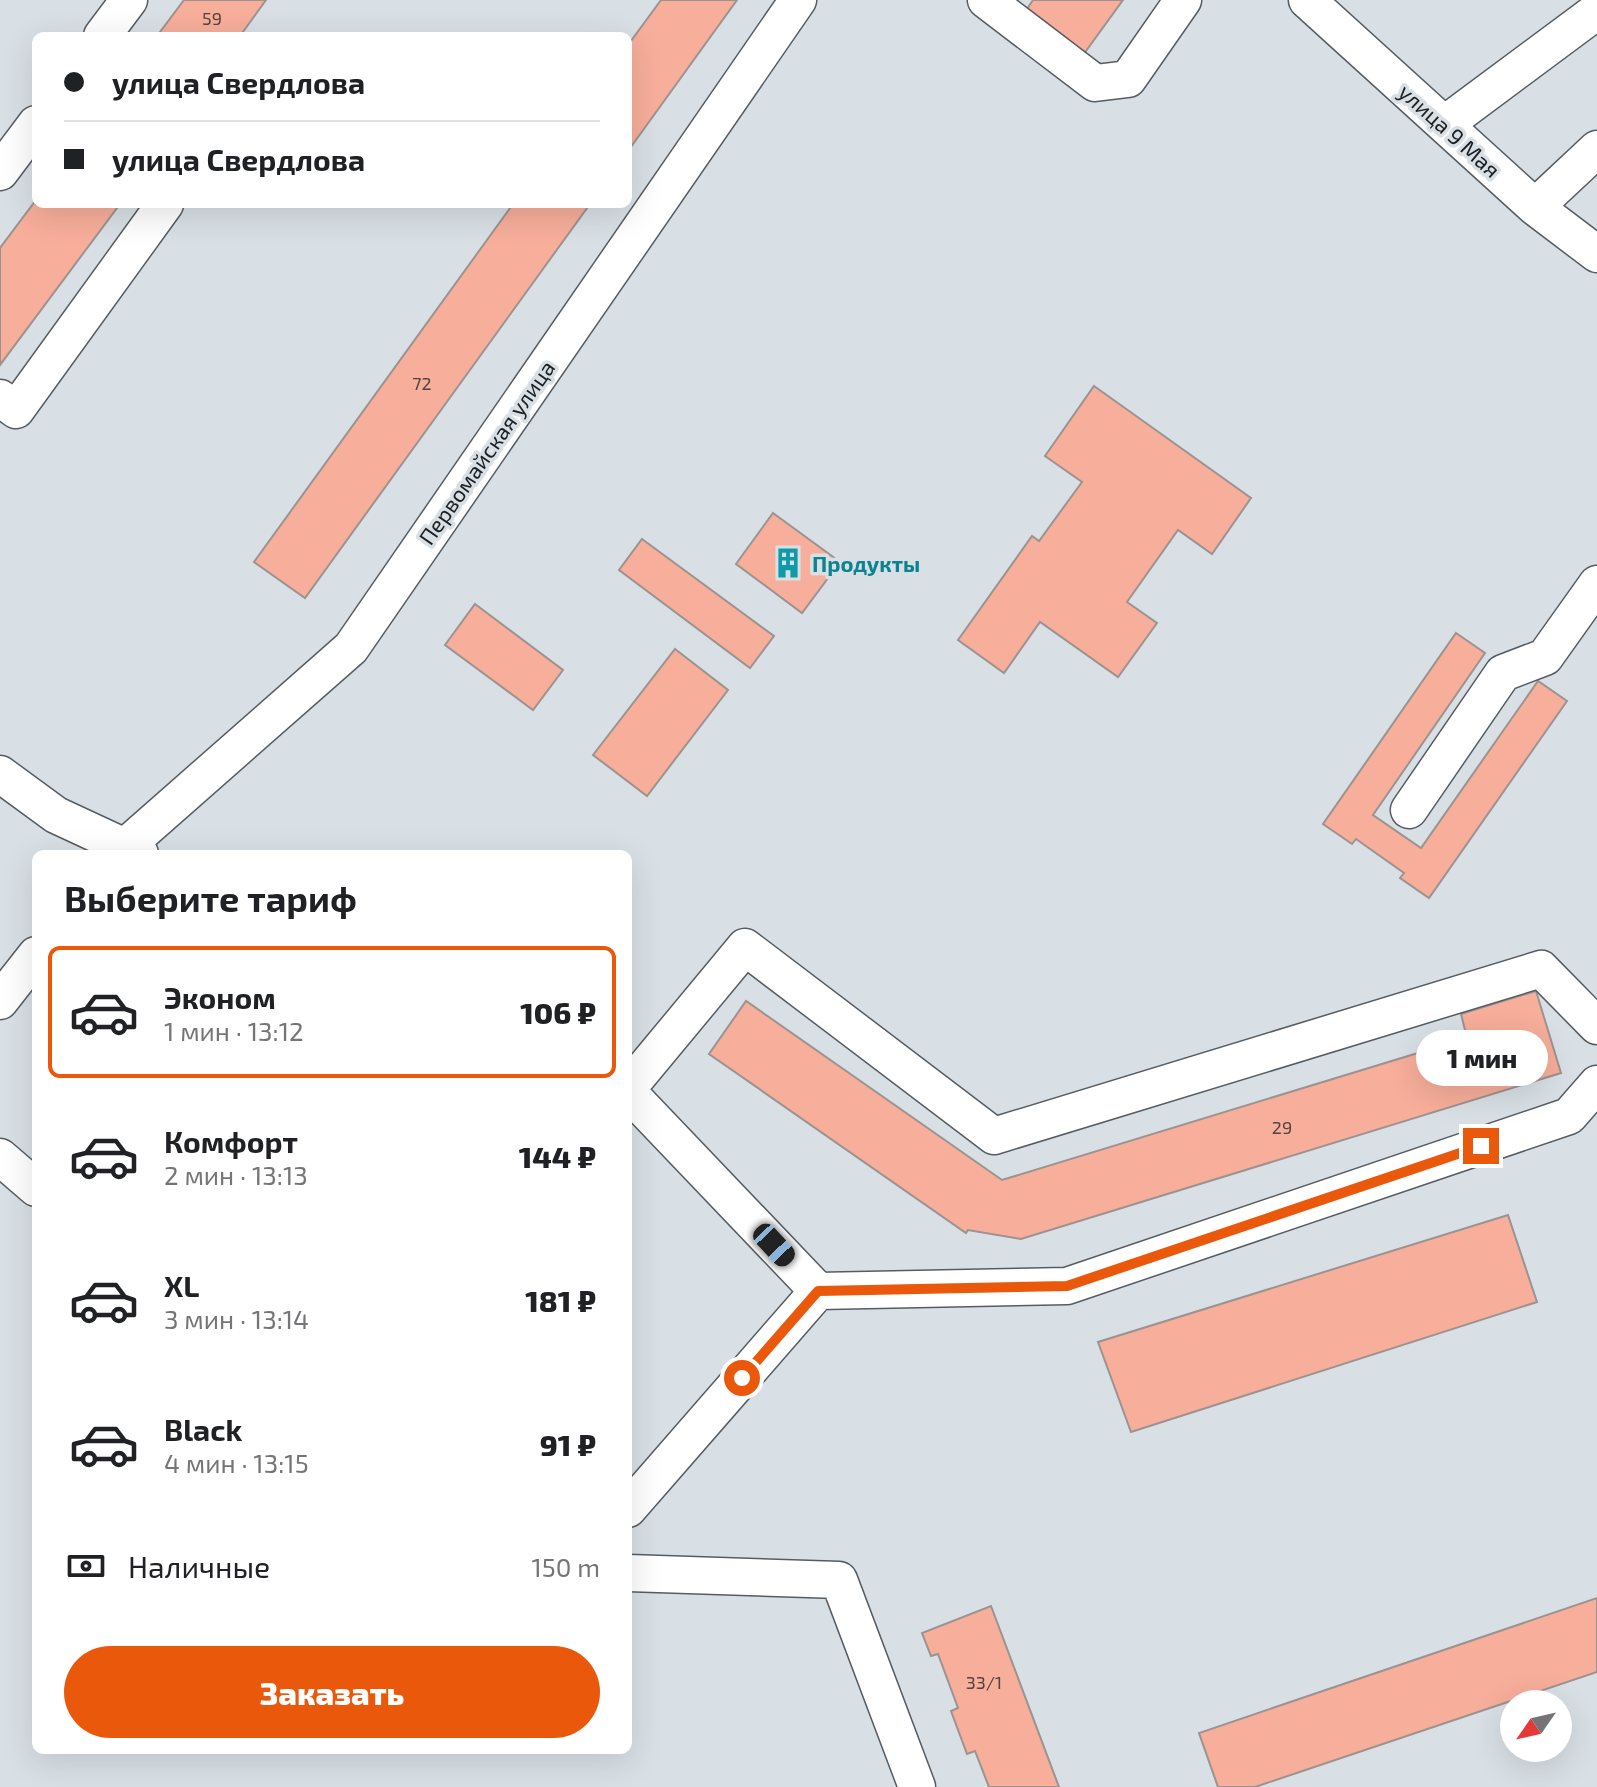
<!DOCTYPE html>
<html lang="ru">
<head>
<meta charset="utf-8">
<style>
	body { margin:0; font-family:"Exo 2",sans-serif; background:#f6f6f6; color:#202124; height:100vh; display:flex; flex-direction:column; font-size:30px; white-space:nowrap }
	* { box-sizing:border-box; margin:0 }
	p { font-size:26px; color:#757577 }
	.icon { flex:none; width:44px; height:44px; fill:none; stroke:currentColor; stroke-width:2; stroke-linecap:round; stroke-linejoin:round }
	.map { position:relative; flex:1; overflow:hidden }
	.panel { position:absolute; left:32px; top:850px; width:600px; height:904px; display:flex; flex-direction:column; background:#fff; border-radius:12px; box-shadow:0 8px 32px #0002 }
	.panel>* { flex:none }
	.guide { position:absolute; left:32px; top:32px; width:600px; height:176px; border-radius:12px; box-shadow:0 8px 32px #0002; display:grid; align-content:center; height:176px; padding:0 32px; background:#fff }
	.needle { width:52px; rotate:236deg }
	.fabs { position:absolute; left:1500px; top:1690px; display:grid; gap:16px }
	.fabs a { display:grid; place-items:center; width:72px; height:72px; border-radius:50%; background:#fff; box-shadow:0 8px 32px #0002; font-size:40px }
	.end { position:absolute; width:36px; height:36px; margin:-18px; border:10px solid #ea580c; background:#fff; box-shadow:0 0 0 4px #fff }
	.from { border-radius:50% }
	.bubble { position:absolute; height:56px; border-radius:28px; background:#fff; box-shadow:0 8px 32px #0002; font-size:26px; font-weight:800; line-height:56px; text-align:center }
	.car { position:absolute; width:24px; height:48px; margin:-24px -12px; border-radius:10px; box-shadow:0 0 6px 2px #0007; background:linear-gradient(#222 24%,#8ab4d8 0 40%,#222 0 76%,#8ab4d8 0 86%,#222 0) }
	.guide b { display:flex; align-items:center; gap:28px; height:76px; font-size:30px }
	.guide b+b { border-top:2px solid #e0e0e0 }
	.guide i { width:20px; height:20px; background:#202124 }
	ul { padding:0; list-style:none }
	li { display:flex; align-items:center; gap:24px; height:132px; margin:0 16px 12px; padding:0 16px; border:4px solid transparent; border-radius:12px }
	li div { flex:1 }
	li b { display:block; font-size:30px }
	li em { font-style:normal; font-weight:800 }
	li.on { border-color:#ea580c }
	li>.icon { width:72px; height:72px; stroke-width:1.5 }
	h2 { padding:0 32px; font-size:36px; line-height:96px }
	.pay { display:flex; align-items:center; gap:20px; height:88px; padding:0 32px; font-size:30px }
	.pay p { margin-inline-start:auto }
	.action { display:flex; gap:16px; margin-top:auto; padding:16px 32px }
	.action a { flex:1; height:92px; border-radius:48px; background:#ea580c; color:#fff; font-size:32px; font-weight:800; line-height:92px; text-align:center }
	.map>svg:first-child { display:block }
	.building { fill:#f7ae9b; stroke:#9c9390; stroke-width:2 }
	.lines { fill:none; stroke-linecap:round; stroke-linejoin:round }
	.minor-casing { stroke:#565c62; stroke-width:39 }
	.minor { stroke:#fff; stroke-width:36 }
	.route { stroke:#ea580c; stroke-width:10 }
	.labels { text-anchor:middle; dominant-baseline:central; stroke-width:7; stroke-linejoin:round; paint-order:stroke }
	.number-label { font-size:18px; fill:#534340 }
	.street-label { font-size:22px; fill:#1c1f21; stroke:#d8e0e6 }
	.culture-label { font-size:22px; font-weight:bold; fill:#0d838f; stroke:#d8e0e6; text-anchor:start }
</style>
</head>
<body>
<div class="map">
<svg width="1597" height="1787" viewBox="0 0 1597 1787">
	<rect width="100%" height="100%" fill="#d8e0e6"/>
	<path class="building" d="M 184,0 L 266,0 L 240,36 L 157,36 Z
		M 661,0 L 737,0 L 628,151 L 628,45 Z
		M 1033,0 L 1123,0 L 1083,55 L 1025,12 Z
		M 36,200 L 36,204 L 120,204 L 0,365 L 0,248 Z
		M 513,204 L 590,204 L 305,598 L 254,562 Z
		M 1094,386 L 1251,498 L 1212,554 L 1178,530 L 1127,602 L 1157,623 L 1118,677 L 1040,622 L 1004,673 L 958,640 L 1032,536 L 1039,541 L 1082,482 L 1045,456 Z
		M 773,513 L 840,562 L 802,613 L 736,564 Z
		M 642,539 L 774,636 L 750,668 L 619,570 Z
		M 475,604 L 563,670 L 533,710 L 445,645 Z
		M 1456,633 L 1485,653 L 1373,815 L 1421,848 L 1538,681 L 1567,701 L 1429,898 L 1400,878 L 1404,873 L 1356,839 L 1352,844 L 1323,824 Z
		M 675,649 L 728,690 L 647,796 L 593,755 Z
		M 1536,991 L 1561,1073 L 1021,1239 L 968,1230 L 966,1233 L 709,1054 L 746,1001 L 1002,1180 L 1467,1038 L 1461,1014 Z
		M 1508,1215 L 1537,1302 L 1131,1432 L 1098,1342 Z
		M 1597,1598 L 1597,1672 L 1255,1787 L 1218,1787 L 1199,1733 Z
		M 991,1606 L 1059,1787 L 989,1787 L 975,1751 L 967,1754 L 951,1711 L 958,1708 L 938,1654 L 931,1656 L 922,1633 Z"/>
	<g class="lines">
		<g class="minor-casing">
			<path id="minor" d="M 986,0 L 1095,83 L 1128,79 L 1183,0
				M 1307,0 L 1535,207 L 1597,254
				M 102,36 L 129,0
				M 1445,124 L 1597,11
				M 0,172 L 36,124
				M 1535,207 L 1597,149
				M 0,398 L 16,410 L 165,204
				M 0,774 L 56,815 L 140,854
				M 1409,810 L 1503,673 L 1545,657 L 1597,584
				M 117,854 L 351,648 L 798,0
				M 0,1001 L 36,955
				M 628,1088 L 745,947 L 994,1136 L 1541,969 L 1597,1026
				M 628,1092 L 818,1291
				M 0,1157 L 36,1188
				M 628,1509 L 818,1291 L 1067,1286 L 1569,1116 L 1597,1084
				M 628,1573 L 839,1580 L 917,1787"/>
		</g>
		<use href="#minor" class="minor"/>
	</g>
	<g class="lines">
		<path class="route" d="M 742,1378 L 818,1291 L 1067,1286 L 1481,1146"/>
	</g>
	<defs>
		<g id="building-bare" transform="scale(2.4)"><path d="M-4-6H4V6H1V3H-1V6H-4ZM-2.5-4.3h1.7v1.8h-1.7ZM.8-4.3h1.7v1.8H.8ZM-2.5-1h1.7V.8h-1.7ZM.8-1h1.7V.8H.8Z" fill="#0f9aa8" stroke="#d8e0e6" stroke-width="2.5" paint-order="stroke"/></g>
	</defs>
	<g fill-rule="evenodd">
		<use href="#building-bare" x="788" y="563"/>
	</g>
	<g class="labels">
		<g class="number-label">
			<text x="212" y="18">59</text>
			<text x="422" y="383">72</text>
			<text x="1282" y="1127">29</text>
			<text x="984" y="1682">33/1</text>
		</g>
		<g class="street-label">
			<text transform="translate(1450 130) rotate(42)">улица 9 Мая</text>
			<text transform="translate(486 452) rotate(-55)">Первомайская улица</text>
		</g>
		<g class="culture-label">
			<text x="812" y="563">Продукты</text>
		</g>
	</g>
</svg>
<div class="fabs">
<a><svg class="needle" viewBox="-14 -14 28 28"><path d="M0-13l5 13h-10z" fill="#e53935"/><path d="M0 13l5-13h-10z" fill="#757577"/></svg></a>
</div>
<i class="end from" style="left:742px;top:1378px"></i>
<i class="end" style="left:1481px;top:1146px"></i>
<div class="bubble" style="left:1416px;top:1030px;width:132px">1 мин</div>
<i class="car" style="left:774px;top:1245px;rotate:137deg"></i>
<div class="guide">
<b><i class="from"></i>улица Свердлова</b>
<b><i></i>улица Свердлова</b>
</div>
<section class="panel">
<h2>Выберите тариф</h2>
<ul>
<li class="on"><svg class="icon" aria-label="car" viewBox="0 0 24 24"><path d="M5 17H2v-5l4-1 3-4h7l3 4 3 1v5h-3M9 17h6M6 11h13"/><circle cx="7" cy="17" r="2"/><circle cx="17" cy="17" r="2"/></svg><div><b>Эконом</b><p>1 мин · 13:12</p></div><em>106 ₽</em></li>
<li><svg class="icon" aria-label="car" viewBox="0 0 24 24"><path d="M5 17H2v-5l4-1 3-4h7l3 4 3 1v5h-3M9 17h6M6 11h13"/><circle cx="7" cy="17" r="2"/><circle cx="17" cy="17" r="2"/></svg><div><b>Комфорт</b><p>2 мин · 13:13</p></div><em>144 ₽</em></li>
<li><svg class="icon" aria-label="car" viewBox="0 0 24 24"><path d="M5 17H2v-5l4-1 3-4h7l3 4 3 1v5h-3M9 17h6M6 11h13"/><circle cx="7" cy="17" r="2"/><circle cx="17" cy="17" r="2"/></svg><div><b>XL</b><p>3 мин · 13:14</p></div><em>181 ₽</em></li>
<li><svg class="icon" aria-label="car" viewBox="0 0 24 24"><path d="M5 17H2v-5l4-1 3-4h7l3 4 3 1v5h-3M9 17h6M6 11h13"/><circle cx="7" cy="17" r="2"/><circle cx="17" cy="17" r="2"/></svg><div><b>Black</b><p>4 мин · 13:15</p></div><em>91 ₽</em></li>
</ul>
<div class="pay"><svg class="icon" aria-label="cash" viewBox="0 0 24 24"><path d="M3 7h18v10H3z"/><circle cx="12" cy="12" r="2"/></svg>Наличные<p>150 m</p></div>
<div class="action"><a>Заказать</a></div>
</section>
</div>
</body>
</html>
